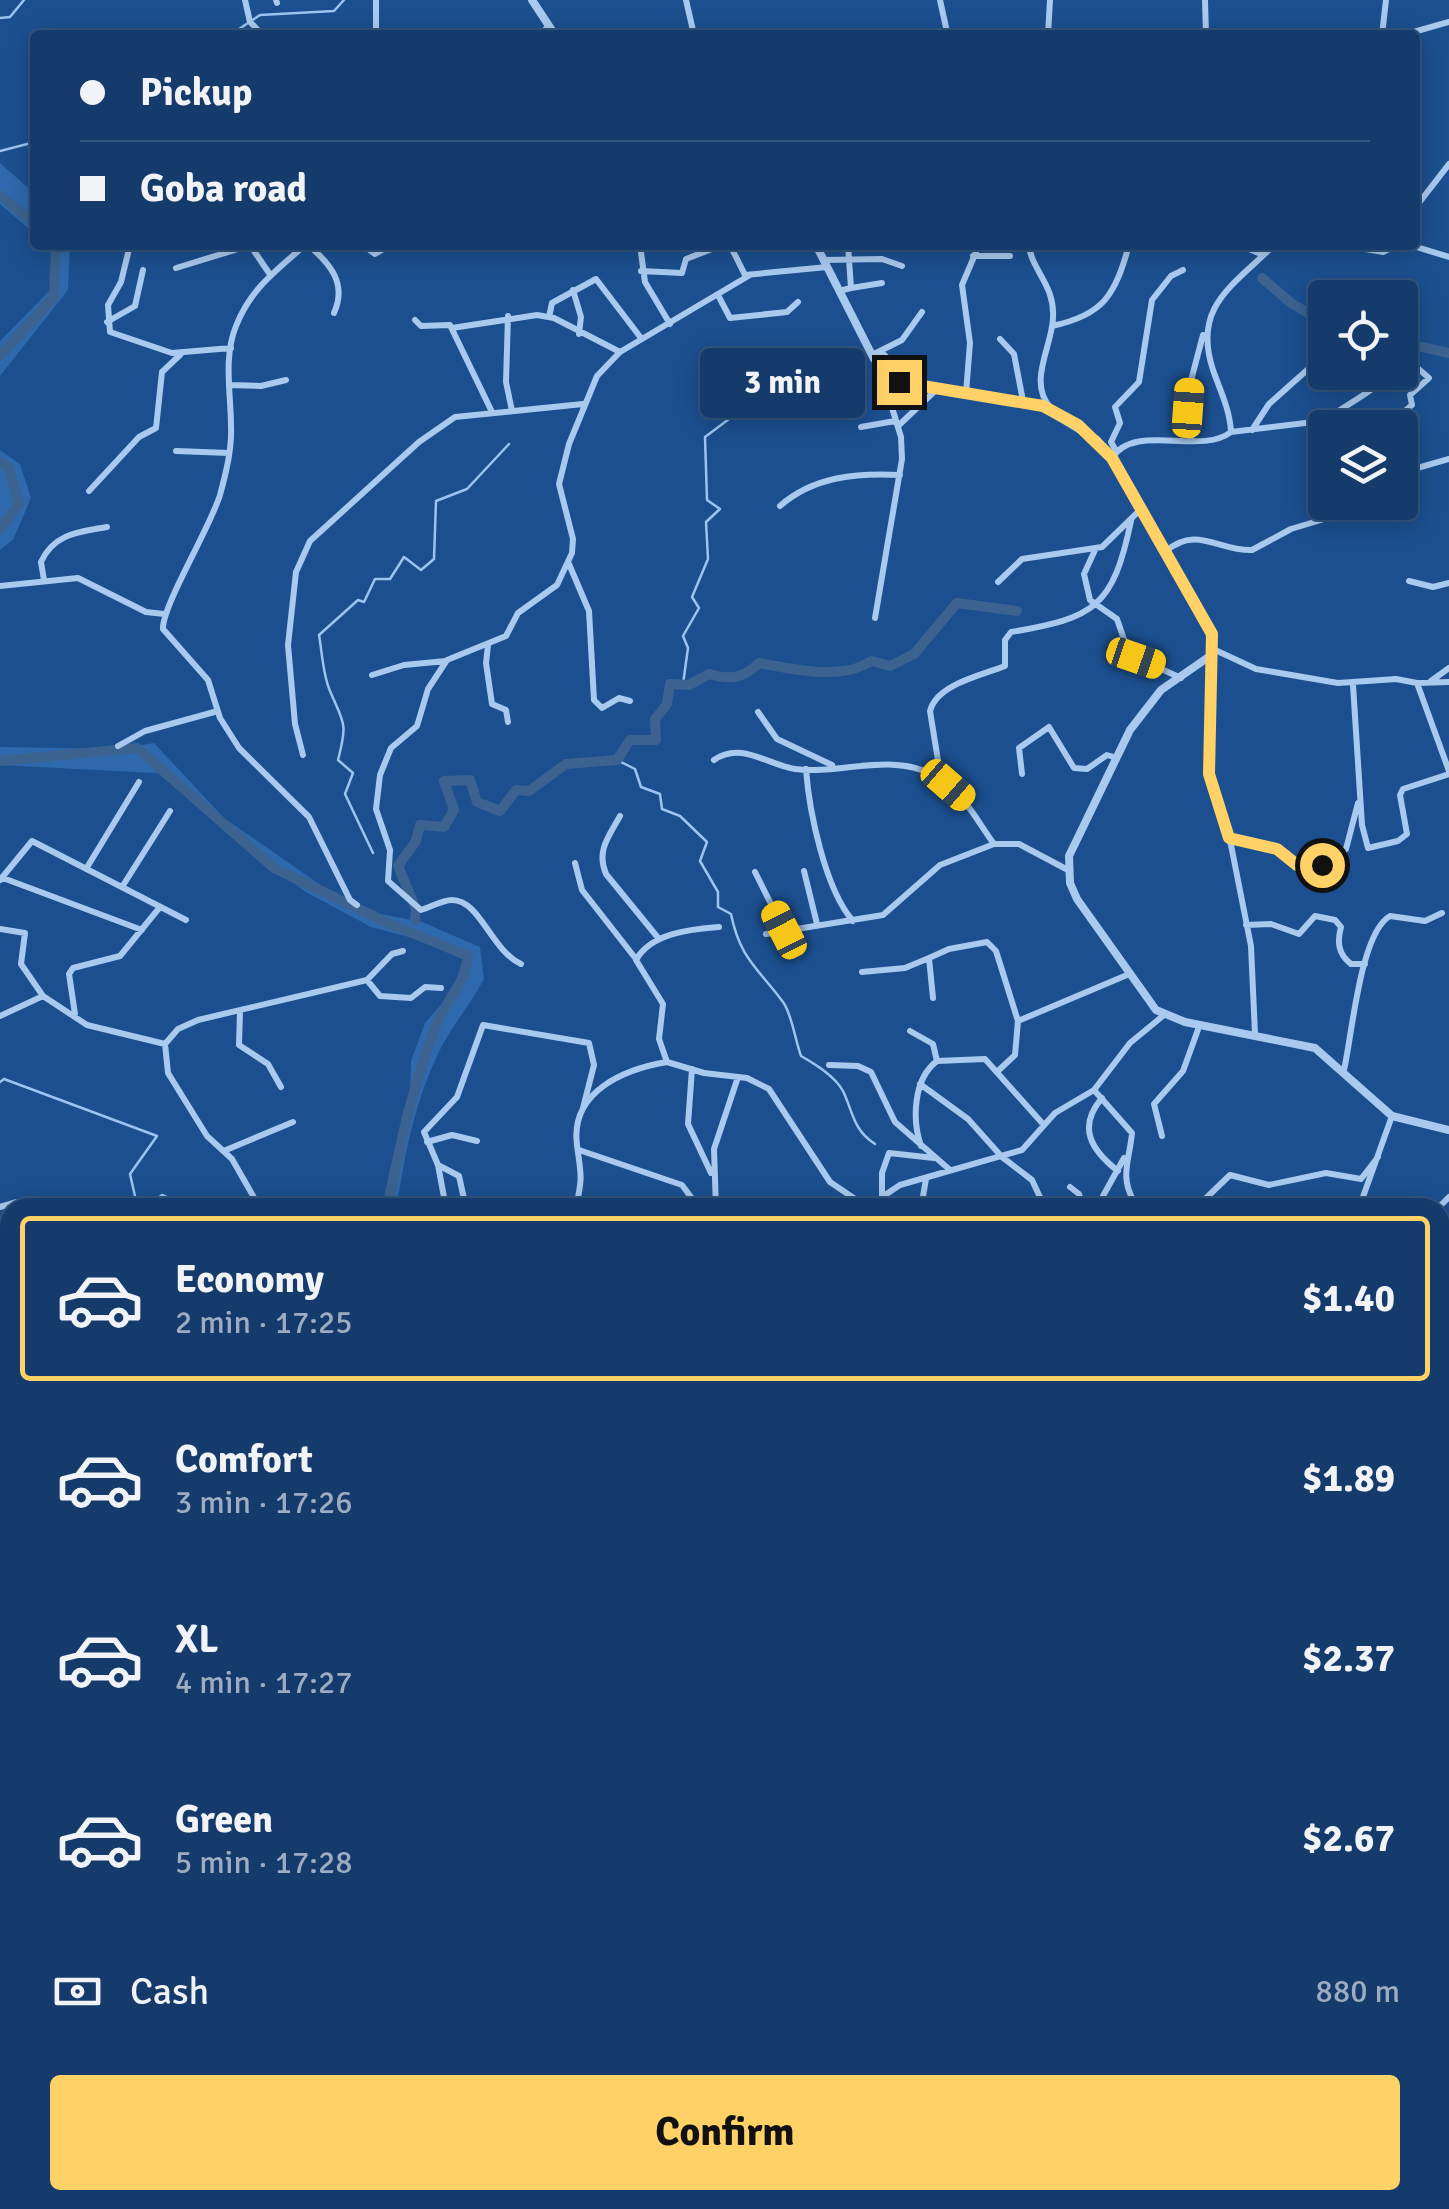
<!DOCTYPE html>
<html lang="en">
<head>
<meta charset="utf-8">
<style>
	body { margin:0; font-family:Signika,sans-serif; background:#214673; color:#f1f3f6; height:100vh; display:flex; flex-direction:column; font-size:38px; white-space:nowrap }
	* { box-sizing:border-box; margin:0 }
	p { font-size:32px; color:#9dadc1 }
	.icon { flex:none; width:55px; height:55px; fill:none; stroke:currentColor; stroke-width:2; stroke-linecap:round; stroke-linejoin:round }
	.map { position:relative; flex:1; overflow:hidden }
	.sheet { position:absolute; left:0px; top:1198px; width:1450px; height:1012px; display:flex; flex-direction:column; background:#143b6b; border-radius:30px 30px 0 0; box-shadow:0 5px 25px #0003,0 0 0 2px #33557e }
	.sheet>* { flex:none }
	.top-card { position:absolute; left:30px; top:30px; width:1390px; height:220px; border-radius:10px; box-shadow:0 5px 25px #0003,0 0 0 2px #33557e; display:grid; align-content:center; height:220px; padding:0 50px; background:#143b6b }
	.controls { position:absolute; left:1308px; top:280px; display:grid; gap:20px }
	.controls a { display:grid; place-items:center; width:110px; height:110px; border-radius:10px; background:#143b6b; box-shadow:0 5px 25px #0003,0 0 0 2px #33557e; font-size:50px }
	.end { position:absolute; width:45px; height:45px; margin:-22px; border:12px solid #ffd166; background:#111; box-shadow:0 0 0 5px #111 }
	.from { border-radius:50% }
	.bubble { position:absolute; height:70px; border-radius:10px; background:#143b6b; box-shadow:0 5px 25px #0003,0 0 0 2px #33557e; font-size:32px; font-weight:700; line-height:70px; text-align:center }
	.car { position:absolute; width:30px; height:60px; margin:-30px -15px; border-radius:12px; box-shadow:0 0 8px 2px #0007; background:linear-gradient(#f5c518 24%,#345 0 40%,#f5c518 0 76%,#345 0 86%,#f5c518 0) }
	.top-card b { display:flex; align-items:center; gap:35px; height:95px; font-size:38px }
	.top-card b+b { border-top:2px solid #33557e }
	.top-card i { width:25px; height:25px; background:#f1f3f6 }
	ul { padding:18px 0 0; list-style:none }
	li { display:flex; align-items:center; gap:30px; height:165px; margin:0 20px 15px; padding:0 30px; border:5px solid transparent; border-radius:10px }
	li div { flex:1 }
	li b { display:block; font-size:38px }
	li em { font-style:normal; font-weight:700 }
	li.current { border-color:#ffd166 }
	li>.icon { width:90px; height:90px; stroke-width:1.5 }
	.pay { display:flex; align-items:center; gap:25px; height:110px; padding:0 50px; font-size:38px }
	.pay p { margin-inline-start:auto }
	.cta { display:flex; gap:20px; margin-top:auto; padding:20px 50px }
	.cta a { flex:1; height:115px; border-radius:10px; background:#ffd166; color:#111; font-size:40px; font-weight:700; line-height:115px; text-align:center }
	.map>svg:first-child { display:block }
	.green { fill:#2e69ad }
	.lines { fill:none; stroke-linecap:round; stroke-linejoin:round }
	.stream { stroke:#9cc4f0; stroke-width:2.5 }
	.river { stroke:#3c6290; stroke-width:10 }
	.minor { stroke:#a9c9ee; stroke-width:6 }
	.tertiary { stroke:#a9c9ee; stroke-width:8 }
	.route { stroke:#ffd166; stroke-width:12 }
</style>
</head>
<body>
<div class="map">
<svg width="1449" height="2209" viewBox="0 0 1449 2209">
	<rect width="100%" height="100%" fill="#1b4f8f"/>
	<path class="green" d="M 0,163 L 35,194 L 35,234 L 0,204 Z
		M 46,245 L 70,245 L 68,290 L 0,376 L 0,341 L 50,290 L 53,252 Z
		M 0,450 L 20,464 L 31,498 L 13,540 L 0,550 Z
		M 154,743 L 224,818 L 355,909 L 422,922 L 480,947 L 484,979 C 472,1002 455,1022 443,1044 C 416,1096 405,1151 397,1207 L 382,1207 L 410,1092 L 411,1061 L 425,1023 L 463,979 L 469,962 L 424,941 L 371,927 L 304,891 L 223,827 L 173,774 L 0,765 L 0,747 L 117,749 Z"/>
	<g class="lines">
		<path class="stream" d="M 0,18 L 10,17 L 24,0
			M 230,35 L 260,15 L 334,11 L 344,0
			M 0,151 L 35,142
			M 683,684 L 688,648 L 683,636 L 699,608 L 692,597 L 708,559 L 706,522 L 720,509 L 707,500 L 705,437 L 745,407 L 746,379
			M 617,760 L 635,769 L 641,787 L 660,794 L 662,809 L 680,816 L 707,842 L 700,861 L 718,892 L 718,907 L 731,914 C 740,959 758,968 783,1002 C 792,1014 795,1040 801,1056 C 815,1064 835,1076 843,1091 C 853,1112 853,1130 875,1144
			M 373,853 L 345,794 L 353,773 L 338,760 C 348,722 344,724 330,691 C 323,675 322,652 319,635 L 358,600 L 364,602 L 375,579 L 390,579 L 404,557 L 421,570 L 434,559 L 436,501 L 467,489 L 509,444
			M 0,1082 L 4,1079 L 157,1136 L 130,1174 L 137,1205 L 147,1207 L 162,1195 L 171,1199 L 170,1208
			M 195,1208 L 198,1198 L 211,1198 L 210,1208"/>
		<path class="river" d="M 0,195 L 35,224
			M 1262,278 L 1291,303 L 1325,323
			M 1400,342 L 1449,353
			M 0,356 L 54,297 L 56,245
			M 0,462 L 9,468 L 19,504 L 0,529
			M 0,761 L 137,748 L 274,868 L 388,923 L 468,956 C 465,984 446,1000 436,1026 C 412,1086 400,1145 387,1208
			M 415,920 L 416,909 L 398,866 L 416,841 L 420,825 L 444,827 L 454,810 L 444,781 L 470,780 L 477,802 L 500,811 L 516,790 L 529,791 L 566,764 L 617,760 L 630,740 L 656,740 L 655,719 L 667,704 L 670,684 L 689,685 L 709,674 C 729,680 743,679 759,663 C 792,669 842,681 871,661 L 890,666 L 914,654 L 957,603 L 1017,611
			M 0,1906 L 10,1905
			M 979,2200 L 985,2209
			M 294,2209 L 303,2200"/>
		<path class="minor" d="M 245,0 L 250,22 L 263,35
			M 276,0 L 277,3
			M 686,0 L 694,35
			M 940,0 L 947,32
			M 1205,0 L 1206,35
			M 376,35 L 376,0
			M 539,35 L 547,28
			M 885,35 L 925,31 L 962,35
			M 1048,35 L 1050,0
			M 1382,35 L 1386,0
			M 1403,35 L 1449,22
			M 1415,208 L 1449,164
			M 130,245 L 121,282 L 108,305 L 110,332 L 172,353 L 231,348
			M 250,245 L 269,273
			M 305,245 C 276,271 251,288 236,326 C 223,358 231,394 231,426 C 232,449 226,473 220,495 C 210,528 162,606 163,629 L 208,680 L 220,718 L 239,748 L 309,817 L 350,900 L 357,905
			M 308,245 C 331,264 347,284 334,313
			M 363,245 L 375,254 L 390,245
			M 640,245 L 645,282 L 670,324
			M 730,245 L 745,275 L 827,267
			M 1029,245 C 1031,270 1055,284 1053,318 C 1052,347 1027,383 1051,408
			M 1240,245 L 1263,255
			M 1343,245 L 1383,252 L 1397,245
			M 1410,245 L 1449,257
			M 973,256 L 1010,256
			M 824,260 L 882,259 L 902,266
			M 176,268 L 251,245
			M 641,271 L 682,273 L 686,259 L 722,245
			M 851,288 L 882,283
			M 573,290 L 581,317 L 579,334
			M 843,290 L 851,288 L 848,245
			M 719,297 L 730,318 L 787,312 L 798,302
			M 508,316 L 506,382 L 512,411
			M 549,317 L 552,303 L 596,279 L 641,338
			M 415,320 L 421,326 L 450,325 L 492,412
			M 107,322 L 135,306 L 143,270
			M 1052,326 C 1104,315 1115,295 1129,245
			M 452,328 L 537,315 L 554,318 L 620,352
			M 1000,339 L 1014,354 L 1023,401
			M 880,351 L 917,386
			M 872,355 L 902,340 L 922,312
			M 229,385 L 261,386 L 286,380
			M 966,393 L 970,343 L 962,285 L 979,245
			M 1324,422 C 1342,405 1377,392 1387,373
			M 898,426 L 937,389
			M 861,427 L 895,421
			M 1252,430 L 1269,404 L 1315,363 L 1324,335
			M 1231,432 L 1405,411 L 1412,405 L 1410,395 L 1429,378 L 1407,359
			M 1191,441 L 1189,388 L 1203,335
			M 176,451 L 229,453
			M 1116,451 L 1111,442 L 1120,423 L 1115,407 L 1139,382 L 1152,300 L 1171,276 L 1183,270
			M 1112,458 C 1135,422 1200,456 1231,432 C 1230,410 1220,390 1213,370 C 1192,306 1233,286 1274,245
			M 1400,473 L 1449,459
			M 89,491 L 139,437 L 156,428 L 162,372 L 181,354
			M 780,506 C 814,476 857,473 900,475
			M 1095,550 L 1084,574 L 1090,600 L 1117,619 L 1129,654 L 1181,678
			M 1166,551 C 1197,525 1218,551 1252,550 L 1291,529 L 1344,513 L 1353,502
			M 569,564 L 589,611 L 594,700 L 602,708 L 619,698 L 630,701
			M 44,580 L 41,562 C 54,533 80,532 107,527
			M 1409,581 L 1433,587 L 1449,583
			M 998,582 L 1022,559 L 1102,547 L 1142,508
			M 0,586 L 78,578 L 146,612 L 164,614
			M 875,618 L 902,459 L 901,437 L 890,401 L 899,382
			M 488,645 L 486,663 L 492,704 L 506,710 L 508,722
			M 1213,649 L 1256,669 L 1338,683 L 1396,679 L 1417,683 L 1449,771
			M 1210,656 L 1210,783 L 1231,845 L 1251,946 L 1255,1034
			M 372,675 L 404,665 L 446,661
			M 1431,681 L 1449,668
			M 1417,683 L 1449,682
			M 1353,685 L 1362,825 L 1368,848 L 1398,841 L 1407,834 L 1400,795 L 1403,789 L 1449,774
			M 758,712 L 777,739 L 832,765
			M 118,746 L 145,731 L 218,711
			M 303,755 L 295,724 L 288,645 L 296,572 L 310,541 L 419,442 L 455,417 L 583,404
			M 714,760 C 741,741 768,765 795,769 C 839,775 892,752 933,775 C 963,791 975,818 994,844 L 1019,844 L 1068,870
			M 806,769 C 809,811 825,889 853,921
			M 1022,774 L 1019,748 L 1049,727 L 1074,768 L 1087,769 L 1107,755 L 1117,758
			M 941,779 L 930,711 C 937,684 983,675 1005,666 L 1005,640 L 1011,632 C 1095,618 1113,607 1131,521
			M 620,816 C 609,836 596,851 606,874 L 659,939
			M 1229,837 L 1277,849 L 1297,865 L 1322,865 L 1346,849 L 1358,803
			M 575,863 L 582,890 L 636,959
			M 86,869 L 139,782
			M 804,871 L 817,924
			M 755,872 L 784,930
			M 3,878 L 142,930
			M 0,880 L 32,841 L 186,920
			M 122,887 L 170,811
			M 1246,925 L 1271,924 L 1299,934 L 1315,916 L 1335,920 L 1341,927 C 1337,942 1338,954 1351,964 L 1365,964
			M 719,927 C 691,929 651,933 636,960 L 663,1004 L 659,1039 L 667,1062 L 704,1073 L 747,1078 L 769,1089 L 830,1182 L 867,1207
			M 0,929 L 25,933 L 21,964 L 43,996 L 87,1025 L 165,1044
			M 766,934 L 883,915 L 940,865 L 994,844
			M 521,964 C 491,950 480,900 452,900 C 442,900 431,907 421,910 L 388,881 L 390,850 L 376,809 L 380,775 L 391,748 L 417,726 L 428,689 L 447,660 L 506,636 L 518,613 L 557,585 L 572,553 L 573,539 L 559,484 L 569,444 L 597,376 L 620,352 L 750,275
			M 862,972 L 905,968 L 929,958
			M 367,980 L 380,996 L 411,998 L 425,987 L 441,988
			M 933,998 L 929,958 L 949,949 L 987,942 L 996,951 L 1018,1021
			M 240,1011 L 239,1045 L 268,1064 L 281,1087
			M 75,1014 L 69,974 L 73,968 L 120,956 L 160,907
			M 0,1016 L 43,996
			M 910,1031 L 933,1044 L 937,1061
			M 829,1065 L 858,1066 L 871,1072 L 895,1122 L 950,1170
			M 692,1069 L 688,1124 L 711,1173
			M 999,1070 L 1015,1055 L 1018,1021 L 1127,975
			M 1344,1070 C 1352,1036 1360,933 1390,916 L 1425,921 L 1442,913
			M 920,1084 L 968,1119 L 1002,1157 L 1032,1180 L 1045,1208
			M 1094,1090 L 1132,1133 C 1130,1158 1119,1177 1134,1201
			M 1102,1098 C 1077,1127 1091,1150 1118,1171
			M 1162,1136 L 1154,1104 L 1183,1071 L 1200,1024
			M 427,1142 L 452,1135 L 477,1141
			M 921,1146 C 912,1120 913,1079 937,1061 L 985,1059 L 1043,1124
			M 226,1150 L 293,1122
			M 579,1150 L 682,1185 L 699,1208
			M 438,1165 L 459,1176 L 466,1208
			M 1070,1187 L 1079,1194 L 1083,1208
			M 1204,1200 L 1230,1175 L 1269,1185 L 1326,1173 L 1361,1179 L 1378,1157
			M 922,1202 L 926,1179
			M 0,1207 L 17,1202 L 25,1208
			M 867,1207 L 900,1185 L 1022,1150 L 1055,1113 L 1094,1090 L 1130,1043 L 1164,1015
			M 260,1208 L 232,1159 L 207,1136 L 168,1073 L 165,1044 L 178,1029 L 198,1020 L 367,980 L 392,954 L 403,951
			M 446,1208 L 438,1165 L 424,1132 L 457,1097 L 483,1025 L 589,1043 L 594,1065 L 583,1108
			M 576,1208 C 583,1174 581,1177 577,1145 C 570,1091 625,1069 667,1062
			M 716,1208 L 714,1149 L 738,1077
			M 882,1208 L 882,1173 L 889,1153 L 934,1158
			M 1102,1208 L 1103,1196 L 1124,1158
			M 1359,1208 L 1392,1116
			M 1438,1208 L 1449,1197
			M 1440,1255 L 1449,1256
			M 10,1277 L 10,1261
			M 0,1290 L 10,1305
			M 1440,1367 L 1449,1398
			M 0,1409 L 10,1408
			M 0,1421 L 10,1439
			M 1440,1427 L 1449,1427
			M 1440,1519 L 1449,1512
			M 0,1601 L 10,1606
			M 1440,1700 L 1449,1698
			M 1440,1767 L 1449,1766
			M 1440,1790 L 1449,1812
			M 0,1820 L 10,1823
			M 1440,1820 L 1449,1820
			M 1440,2042 L 1449,2036
			M 1440,2189 L 1449,2202
			M 509,2200 L 531,2209
			M 640,2200 L 642,2209
			M 834,2200 L 842,2209
			M 611,2209 L 613,2200
			M 752,2209 L 759,2200
			M 1056,2209 L 1058,2200
			M 1265,2209 L 1275,2202"/>
		<path class="tertiary" d="M 532,0 L 555,35
			M 816,245 L 874,359 L 892,377 L 917,386 L 1043,407 L 1097,440 L 1112,458 L 1207,624 L 1213,640 L 1210,656 L 1161,690 L 1130,730 L 1069,856 L 1070,883 L 1077,899 L 1156,1010 L 1185,1022 L 1315,1048 L 1392,1116 L 1449,1130"/>
	</g>
	<g class="lines">
		<path class="route" d="M 899,382 L 1043,406 L 1078,425 L 1112,458 L 1212,634 L 1209,774 L 1229,838 L 1277,849 L 1297,865 L 1322,865"/>
	</g>
</svg>
<div class="controls">
<a><svg class="icon" aria-label="locate" viewBox="0 0 24 24"><circle cx="12" cy="12" r="6"/><path d="M12 2v4M12 18v4M2 12h4M18 12h4"/></svg></a>
<a><svg class="icon" aria-label="layers" viewBox="0 0 24 24"><path d="M12 4l9 5-9 5-9-5zM3 14l9 5 9-5"/></svg></a>
</div>
<i class="end from" style="left:1322px;top:865px"></i>
<i class="end" style="left:899px;top:382px"></i>
<div class="bubble" style="left:700px;top:348px;width:165px">3 min</div>
<i class="car" style="left:1188px;top:408px;rotate:4deg"></i>
<i class="car" style="left:1136px;top:658px;rotate:109deg"></i>
<i class="car" style="left:948px;top:785px;rotate:131deg"></i>
<i class="car" style="left:784px;top:930px;rotate:333deg"></i>
<div class="top-card">
<b><i class="from"></i>Pickup</b>
<b><i></i>Goba road</b>
</div>
<section class="sheet">
<ul>
<li class="current"><svg class="icon" aria-label="car" viewBox="0 0 24 24"><path d="M5 17H2v-5l4-1 3-4h7l3 4 3 1v5h-3M9 17h6M6 11h13"/><circle cx="7" cy="17" r="2"/><circle cx="17" cy="17" r="2"/></svg><div><b>Economy</b><p>2 min · 17:25</p></div><em>$1.40</em></li>
<li><svg class="icon" aria-label="car" viewBox="0 0 24 24"><path d="M5 17H2v-5l4-1 3-4h7l3 4 3 1v5h-3M9 17h6M6 11h13"/><circle cx="7" cy="17" r="2"/><circle cx="17" cy="17" r="2"/></svg><div><b>Comfort</b><p>3 min · 17:26</p></div><em>$1.89</em></li>
<li><svg class="icon" aria-label="car" viewBox="0 0 24 24"><path d="M5 17H2v-5l4-1 3-4h7l3 4 3 1v5h-3M9 17h6M6 11h13"/><circle cx="7" cy="17" r="2"/><circle cx="17" cy="17" r="2"/></svg><div><b>XL</b><p>4 min · 17:27</p></div><em>$2.37</em></li>
<li><svg class="icon" aria-label="car" viewBox="0 0 24 24"><path d="M5 17H2v-5l4-1 3-4h7l3 4 3 1v5h-3M9 17h6M6 11h13"/><circle cx="7" cy="17" r="2"/><circle cx="17" cy="17" r="2"/></svg><div><b>Green</b><p>5 min · 17:28</p></div><em>$2.67</em></li>
</ul>
<div class="pay"><svg class="icon" aria-label="cash" viewBox="0 0 24 24"><path d="M3 7h18v10H3z"/><circle cx="12" cy="12" r="2"/></svg>Cash<p>880 m</p></div>
<div class="cta"><a>Confirm</a></div>
</section>
</div>
</body>
</html>
